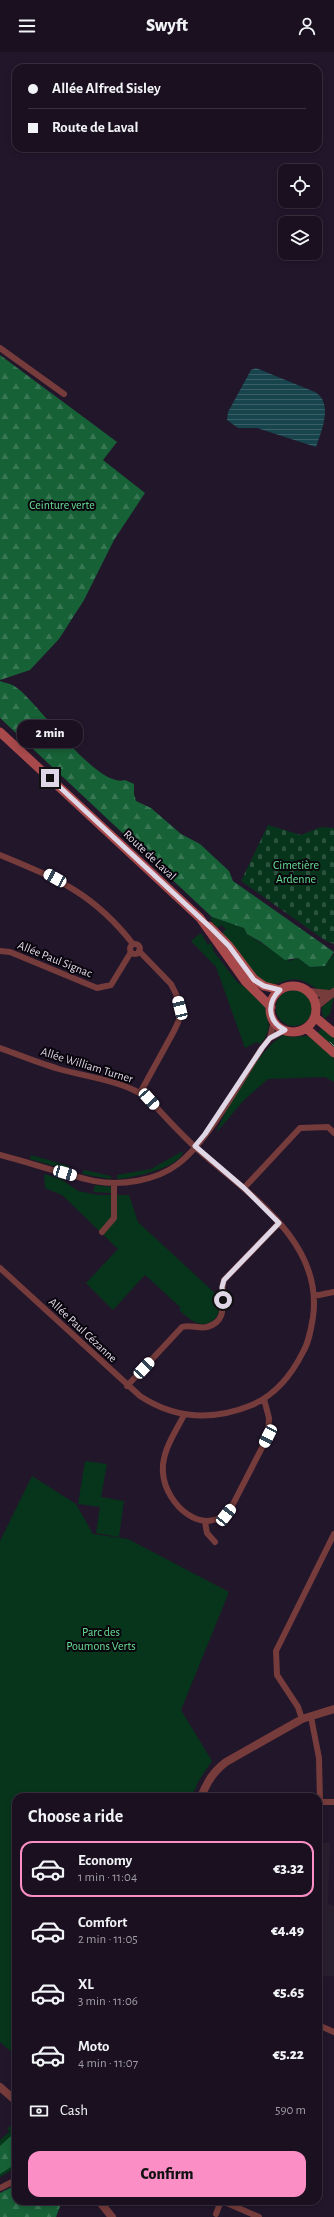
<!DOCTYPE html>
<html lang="en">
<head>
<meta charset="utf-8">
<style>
	body { margin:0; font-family:"Alegreya Sans",sans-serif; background:#231929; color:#f1f3f6; height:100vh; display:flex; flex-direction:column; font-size:15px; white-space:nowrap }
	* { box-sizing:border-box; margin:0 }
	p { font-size:13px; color:#9f9da5 }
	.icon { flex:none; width:22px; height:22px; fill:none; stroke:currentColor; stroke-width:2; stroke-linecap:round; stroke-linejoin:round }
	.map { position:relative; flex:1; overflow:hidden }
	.panel { position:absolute; left:12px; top:1741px; width:310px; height:412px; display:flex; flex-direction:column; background:#1a1020; border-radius:12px; box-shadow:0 2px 6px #0003,0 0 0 1px #38303e }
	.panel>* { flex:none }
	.top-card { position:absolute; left:12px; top:12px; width:310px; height:88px; border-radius:12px; box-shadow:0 2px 6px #0003,0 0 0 1px #38303e; display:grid; align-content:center; height:88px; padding:0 16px; background:#1a1020 }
	.buttons { position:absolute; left:278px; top:112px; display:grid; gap:8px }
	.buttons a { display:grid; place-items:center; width:44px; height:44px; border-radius:8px; background:#1a1020; box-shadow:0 2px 6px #0003,0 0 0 1px #38303e; font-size:20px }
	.end { position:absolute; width:18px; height:18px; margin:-9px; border:5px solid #dfd7e6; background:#111; box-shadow:0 0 0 2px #111 }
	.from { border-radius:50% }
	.bubble { position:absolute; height:28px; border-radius:12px; background:#1a1020; box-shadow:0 2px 6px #0003,0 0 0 1px #38303e; font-size:13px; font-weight:800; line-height:28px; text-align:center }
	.car { position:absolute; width:12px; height:24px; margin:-12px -6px; border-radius:5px; box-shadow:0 0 3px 1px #0007; background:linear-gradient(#fff 24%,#345 0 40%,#fff 0 76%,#345 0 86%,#fff 0) }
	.top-card b { display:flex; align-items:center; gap:14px; height:38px; font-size:15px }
	.top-card b+b { border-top:1px solid #38303e }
	.top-card i { width:10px; height:10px; background:#f1f3f6 }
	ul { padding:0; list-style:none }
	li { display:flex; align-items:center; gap:12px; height:56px; margin:0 8px 6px; padding:0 8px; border:2px solid transparent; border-radius:12px }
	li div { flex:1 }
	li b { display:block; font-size:15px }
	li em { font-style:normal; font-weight:800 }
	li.on { border-color:#fb8fc5 }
	li>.icon { width:36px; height:36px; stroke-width:1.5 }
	h2 { padding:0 16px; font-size:18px; line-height:48px }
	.pay { display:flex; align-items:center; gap:10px; height:44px; padding:0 16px; font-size:15px }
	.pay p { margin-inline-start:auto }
	.cta { display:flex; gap:8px; margin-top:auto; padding:8px 16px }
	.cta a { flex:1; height:46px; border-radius:12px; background:#fb8fc5; color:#111; font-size:16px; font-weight:800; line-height:46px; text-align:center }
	header { display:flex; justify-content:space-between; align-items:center; height:52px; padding:0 16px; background:#1a1020; font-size:18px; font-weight:800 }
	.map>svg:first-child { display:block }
	.education { fill:#281f2e }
	.green { fill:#07351b }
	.forest { fill:url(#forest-firs) }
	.cemetery { fill:url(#cemetery-stones) }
	.water { fill:url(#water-rules) }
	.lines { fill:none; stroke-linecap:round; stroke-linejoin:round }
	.minor { stroke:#763b3b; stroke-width:6 }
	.tertiary { stroke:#763b3b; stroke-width:8 }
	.secondary { stroke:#a8494b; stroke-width:9 }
	.tram { stroke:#857b8d; stroke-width:1 }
	.route { stroke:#dfd7e6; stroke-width:5 }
	.labels { text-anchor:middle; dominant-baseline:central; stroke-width:4; stroke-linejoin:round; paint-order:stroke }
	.park-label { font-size:12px; fill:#67e093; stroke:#09050d }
	.street-label { font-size:12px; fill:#dfd7e6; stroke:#09050d }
</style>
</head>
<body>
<header><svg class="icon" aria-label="menu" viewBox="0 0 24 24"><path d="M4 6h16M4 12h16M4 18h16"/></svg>Swyft<svg class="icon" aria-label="person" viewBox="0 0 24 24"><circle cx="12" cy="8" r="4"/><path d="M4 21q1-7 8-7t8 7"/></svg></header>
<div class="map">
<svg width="334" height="2165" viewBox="0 0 334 2165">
	<defs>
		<pattern id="forest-firs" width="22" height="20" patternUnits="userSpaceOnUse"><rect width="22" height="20" fill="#176137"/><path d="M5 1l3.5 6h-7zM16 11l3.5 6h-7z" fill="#387754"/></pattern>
		<pattern id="cemetery-stones" width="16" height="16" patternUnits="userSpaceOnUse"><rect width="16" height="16" fill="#07351b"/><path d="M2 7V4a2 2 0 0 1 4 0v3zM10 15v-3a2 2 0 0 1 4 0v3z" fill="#2b523c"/></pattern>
		<pattern id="water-rules" width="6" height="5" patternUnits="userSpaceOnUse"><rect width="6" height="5" fill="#18444d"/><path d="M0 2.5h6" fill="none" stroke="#395e67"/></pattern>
	</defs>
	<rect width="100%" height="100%" fill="#22162b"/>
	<path class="education" d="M 318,1791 L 330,1791 L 328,1852 L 334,1854 L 334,1924 L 318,1925 Z"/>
	<path class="green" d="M 212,865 L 244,876 L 247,882 L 289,909 L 298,906 L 310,915 L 325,914 L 334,902 L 334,936 C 316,943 315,932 300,928 C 290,925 280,933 270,932 C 254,929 234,893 222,881 L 226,877 L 221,873 L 217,876 L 210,867 Z
		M 201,881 L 208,893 L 211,891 L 214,900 L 237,930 L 246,936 L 265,955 L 269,975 L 265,986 L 260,992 L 257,990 L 245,996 L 216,915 L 191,889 Z
		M276 956a18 18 0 1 1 36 0a18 18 0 1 1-36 0Z
		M 334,945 L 330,962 L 324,967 L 322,960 L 322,955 Z
		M 323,975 L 334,985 L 334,997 L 317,981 Z
		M 284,983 L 291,985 L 308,984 L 334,1006 L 334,1030 L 325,1025 L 268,1027 L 244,1048 L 216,1081 C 226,1055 260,995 284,983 Z
		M 183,1099 C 182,1115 132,1126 117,1127 L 117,1123 L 151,1117 Z
		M 31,1103 L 69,1114 L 68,1118 L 30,1107 Z
		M 84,1118 L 111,1124 L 111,1127 L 82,1122 Z
		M 44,1122 L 61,1127 L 78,1139 L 99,1143 L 129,1143 L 138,1170 L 217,1243 C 224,1256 217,1273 201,1272 C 193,1271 185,1263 179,1258 L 181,1256 L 145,1223 L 113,1258 L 86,1231 L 118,1197 L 62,1143 L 45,1136 Z
		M 95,1133 L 111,1135 L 112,1141 L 93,1140 Z
		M 85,1409 L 107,1412 L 101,1445 L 124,1449 L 119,1485 L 96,1481 L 100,1455 L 78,1452 Z
		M 32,1424 L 76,1452 L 93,1482 L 128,1487 L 229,1540 L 181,1658 L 212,1709 L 198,1730 L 192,1745 L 16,1745 L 16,2004 L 0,1990 L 0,1489 Z
		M 14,2070 L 16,2071 L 16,2116 L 0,2125 L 0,2088 L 10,2079 L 7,2077 Z"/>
	<path class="forest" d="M 0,303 L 117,390 L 103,408 L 145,441 L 114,488 L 84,548 L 59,587 L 30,618 L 0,628 Z
		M 0,629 C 5,631 13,632 17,636 C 39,652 97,737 125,728 L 134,732 L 134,742 L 136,749 L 151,756 L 181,782 L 200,792 L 229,819 L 233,829 L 334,900 L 325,914 L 310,915 L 298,906 L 285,908 L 261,890 L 247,882 L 244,876 L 212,865 L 0,666 Z
		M 12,2068 L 16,2069 L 16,2112 L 0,2122 L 0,2094 L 11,2084 Z
		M 16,2133 L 16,2149 L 62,2149 L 56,2165 L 0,2165 L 0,2141 Z"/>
	<path class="cemetery" d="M 268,773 L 301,783 L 321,775 L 334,776 L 334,892 L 326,889 L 241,829 Z"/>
	<path class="water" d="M 256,316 L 315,340 C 334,351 321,380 316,395 L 257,376 L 238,376 L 227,368 L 228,360 L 251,318 Z"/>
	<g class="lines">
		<path class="minor" d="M 0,296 L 64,342
			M 0,803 C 58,827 93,841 133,892
			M130 897a5 5 0 1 1 10 0a5 5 0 1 1-10 0Z
			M 0,899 L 10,900 L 97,936 L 111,933 L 131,900
			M 139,899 L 171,932 L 176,942 L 180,956 L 179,968 L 174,979 L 140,1041
			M 270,986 L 274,969
			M 0,996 C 19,1003 39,1011 59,1017 C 87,1025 125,1029 149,1047 C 164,1064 179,1080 195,1095 C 245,1140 324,1188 313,1265 C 311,1277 309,1290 303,1300 C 292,1322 275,1343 252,1353 C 213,1369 175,1367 140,1344 L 0,1216
			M 0,1103 C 31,1111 62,1122 94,1129 C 121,1134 156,1129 178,1112 C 209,1088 240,1030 262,996 L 270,986 L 285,978
			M 244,1136 L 300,1076 L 328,1075 L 334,1081
			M 102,1180 L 114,1166 L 114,1131
			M 314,1244 L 334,1240
			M 127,1334 L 182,1275 C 191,1272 198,1277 207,1275 C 232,1268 218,1244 224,1228 L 279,1171
			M 184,1363 C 175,1381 161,1400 163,1421 C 165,1452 205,1489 231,1456 L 268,1384 L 269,1366 L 264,1347
			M 205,1470 L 207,1481 L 215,1490
			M 311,1665 L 319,1706 L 320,1750 L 334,1750
			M 302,1667 L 298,1655 L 277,1623 L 276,1599 L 334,1482
			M 318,1973 L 334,1980
			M 0,2136 L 16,2128
			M 222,2149 L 259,2165
			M 216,2162 L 221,2149"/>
		<path class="tertiary" d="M 309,940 L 329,942
			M 316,954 L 334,940
			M 201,1745 C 207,1730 213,1720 226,1710 L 302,1667 L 334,1657
			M 0,2035 L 16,2049
			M 99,2149 L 112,2165"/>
		<path class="secondary" d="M 0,680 L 200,866 L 245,929 L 271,955
			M 209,874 L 229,894 L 254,927 L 264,934 L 280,938
			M270 957a23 23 0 1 1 46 0a23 23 0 1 1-46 0Z
			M 315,965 L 334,981
			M 306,976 L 334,1001"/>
		<path class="tram" d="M 330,990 L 334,994"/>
	</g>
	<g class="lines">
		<path class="route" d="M 50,726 L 211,876 L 229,894 L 254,928 L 264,934 L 280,938 C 266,951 268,970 285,978 L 270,986 L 262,996 L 205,1082 L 195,1094 L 244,1136 L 279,1171 L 224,1228 L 222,1235 L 223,1248"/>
	</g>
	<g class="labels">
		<g class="park-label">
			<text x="62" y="453">Ceinture verte</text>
			<text x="296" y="813">Cimetière<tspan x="296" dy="14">Ardenne</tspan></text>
			<text x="101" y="1580">Parc des<tspan x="101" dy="14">Poumons Verts</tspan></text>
		</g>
		<g class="street-label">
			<text transform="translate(150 803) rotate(43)">Route de Laval</text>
			<text transform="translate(55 907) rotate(22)">Allée Paul Signac</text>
			<text transform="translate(87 1013) rotate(17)">Allée William Turner</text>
			<text transform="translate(83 1278) rotate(43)">Allée Paul Cézanne</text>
		</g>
	</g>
</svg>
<div class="buttons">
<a><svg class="icon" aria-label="locate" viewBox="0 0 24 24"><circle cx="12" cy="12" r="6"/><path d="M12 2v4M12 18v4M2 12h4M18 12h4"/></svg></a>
<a><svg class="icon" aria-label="layers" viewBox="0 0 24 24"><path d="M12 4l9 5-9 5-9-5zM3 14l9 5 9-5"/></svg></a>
</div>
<i class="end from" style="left:223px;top:1248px"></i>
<i class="end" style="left:50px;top:726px"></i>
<div class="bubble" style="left:17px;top:668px;width:66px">2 min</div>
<i class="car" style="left:55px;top:826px;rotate:299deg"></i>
<i class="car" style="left:180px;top:956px;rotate:346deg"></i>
<i class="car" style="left:149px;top:1047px;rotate:138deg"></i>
<i class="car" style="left:65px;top:1121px;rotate:106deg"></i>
<i class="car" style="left:144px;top:1316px;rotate:43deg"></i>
<i class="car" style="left:268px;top:1384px;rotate:207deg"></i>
<i class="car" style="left:226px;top:1463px;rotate:38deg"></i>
<div class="top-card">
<b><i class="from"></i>Allée Alfred Sisley</b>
<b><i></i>Route de Laval</b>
</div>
<section class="panel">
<h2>Choose a ride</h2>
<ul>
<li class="on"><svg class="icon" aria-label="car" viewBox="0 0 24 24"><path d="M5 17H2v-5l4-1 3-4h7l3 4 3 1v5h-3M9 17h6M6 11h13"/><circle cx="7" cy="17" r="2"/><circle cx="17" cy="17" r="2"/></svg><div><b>Economy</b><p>1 min · 11:04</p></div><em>€3.32</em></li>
<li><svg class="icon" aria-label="car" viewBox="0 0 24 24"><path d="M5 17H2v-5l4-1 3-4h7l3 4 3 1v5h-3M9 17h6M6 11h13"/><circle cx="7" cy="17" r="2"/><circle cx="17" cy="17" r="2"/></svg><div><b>Comfort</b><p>2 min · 11:05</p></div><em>€4.49</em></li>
<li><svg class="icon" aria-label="car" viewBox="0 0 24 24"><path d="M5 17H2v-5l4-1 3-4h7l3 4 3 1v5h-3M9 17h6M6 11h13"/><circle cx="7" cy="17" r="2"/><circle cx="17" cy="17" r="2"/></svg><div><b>XL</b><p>3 min · 11:06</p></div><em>€5.65</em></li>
<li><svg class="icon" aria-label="car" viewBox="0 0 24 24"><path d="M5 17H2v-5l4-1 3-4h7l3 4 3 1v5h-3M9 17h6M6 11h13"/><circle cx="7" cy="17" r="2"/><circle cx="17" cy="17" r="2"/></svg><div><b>Moto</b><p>4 min · 11:07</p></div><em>€5.22</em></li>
</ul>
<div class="pay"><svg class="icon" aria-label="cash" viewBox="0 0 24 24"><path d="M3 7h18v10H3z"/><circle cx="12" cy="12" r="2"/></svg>Cash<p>590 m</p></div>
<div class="cta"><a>Confirm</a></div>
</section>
</div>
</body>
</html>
